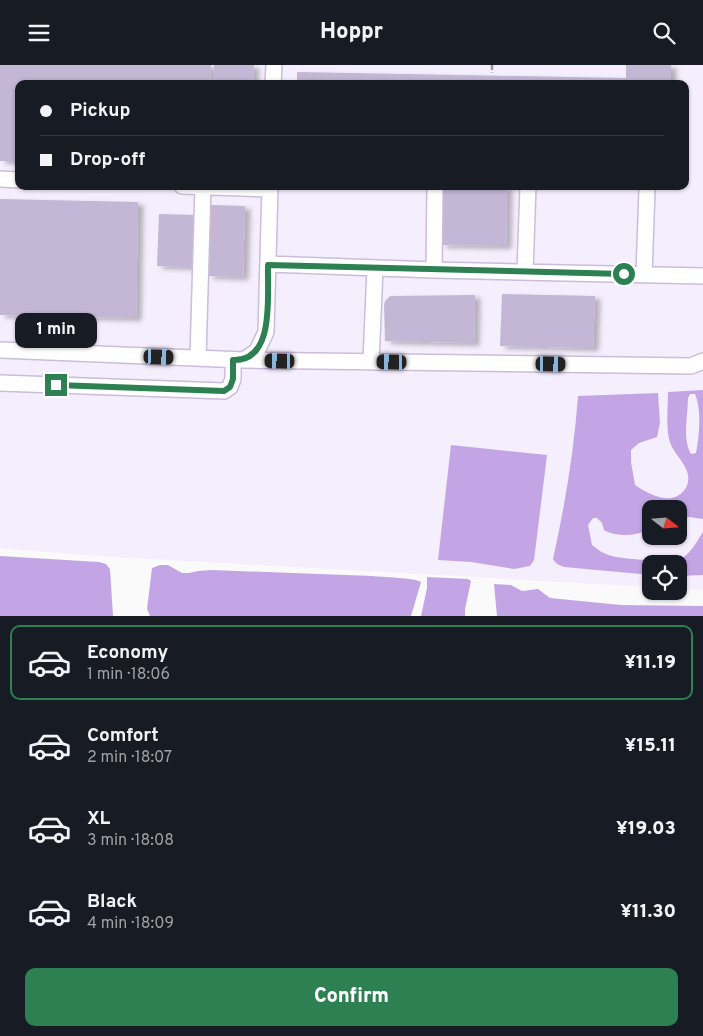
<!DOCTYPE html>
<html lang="en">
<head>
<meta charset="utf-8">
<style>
	body { margin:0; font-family:Overpass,sans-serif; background:#20242c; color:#f1f3f6; height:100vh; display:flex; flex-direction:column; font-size:19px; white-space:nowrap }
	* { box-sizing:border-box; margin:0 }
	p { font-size:16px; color:#9ea1a6 }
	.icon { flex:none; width:28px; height:28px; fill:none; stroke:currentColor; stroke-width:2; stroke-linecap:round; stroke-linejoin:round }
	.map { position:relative; height:551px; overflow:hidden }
	.side { display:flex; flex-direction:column; background:#171b24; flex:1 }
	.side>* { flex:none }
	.hud { position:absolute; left:15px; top:15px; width:674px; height:110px; border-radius:10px; box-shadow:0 1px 4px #0004; display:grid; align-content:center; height:110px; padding:0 25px; background:#171b24 }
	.needle { width:32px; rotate:107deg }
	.tools { position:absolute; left:642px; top:435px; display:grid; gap:10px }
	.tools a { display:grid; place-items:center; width:45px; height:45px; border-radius:10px; background:#171b24; box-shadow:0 1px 4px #0004; font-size:25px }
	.end { position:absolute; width:22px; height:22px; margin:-11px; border:6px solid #2d8052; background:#fff; box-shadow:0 0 0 2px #fff }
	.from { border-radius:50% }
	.bubble { position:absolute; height:35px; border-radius:10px; background:#171b24; box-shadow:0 1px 4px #0004; font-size:16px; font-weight:800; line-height:35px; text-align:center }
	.car { position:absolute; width:15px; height:30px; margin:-15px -8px; border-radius:6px; box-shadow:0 0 4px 1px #0007; background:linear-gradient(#222 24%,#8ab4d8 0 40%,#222 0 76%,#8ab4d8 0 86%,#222 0) }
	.hud b { display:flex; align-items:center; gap:18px; height:48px; font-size:19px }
	.hud b+b { border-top:1px solid #363941 }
	.hud i { width:12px; height:12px; background:#f1f3f6 }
	ul { padding:9px 0 0; list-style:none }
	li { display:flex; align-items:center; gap:15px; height:75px; margin:0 10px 8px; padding:0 15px; border:2px solid transparent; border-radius:10px }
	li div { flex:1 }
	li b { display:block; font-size:19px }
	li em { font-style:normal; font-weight:800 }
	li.selected { border-color:#2d8052 }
	li>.icon { width:45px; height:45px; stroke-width:1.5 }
	.action { display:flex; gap:10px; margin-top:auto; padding:10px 25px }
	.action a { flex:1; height:58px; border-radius:10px; background:#2d8052; color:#fff; font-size:20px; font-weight:800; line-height:58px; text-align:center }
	header { display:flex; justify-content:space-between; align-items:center; height:65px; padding:0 25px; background:#171b24; font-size:22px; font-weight:800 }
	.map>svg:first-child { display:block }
	.built { fill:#f5eefd; fill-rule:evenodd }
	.water { fill:#c3a5e6; fill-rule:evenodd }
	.building { fill:#c4b6d5; filter:url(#shadow) }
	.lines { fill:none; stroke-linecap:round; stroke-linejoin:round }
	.minor-casing { stroke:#cbbddc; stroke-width:18 }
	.path { stroke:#99979c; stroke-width:2.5; stroke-dasharray:5 2.5; stroke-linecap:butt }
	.minor { stroke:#fff; stroke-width:15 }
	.route { stroke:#2d8052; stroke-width:6 }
</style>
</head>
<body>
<header><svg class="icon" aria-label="menu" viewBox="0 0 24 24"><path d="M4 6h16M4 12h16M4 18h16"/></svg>Hoppr<svg class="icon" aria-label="search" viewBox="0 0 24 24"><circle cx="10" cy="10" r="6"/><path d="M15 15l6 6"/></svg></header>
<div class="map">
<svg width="703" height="551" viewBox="0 0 703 551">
	<defs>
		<filter id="shadow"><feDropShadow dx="5.5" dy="3" stdDeviation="2.5" flood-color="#0004"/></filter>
	</defs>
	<rect width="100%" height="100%" fill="#fafafa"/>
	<path class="built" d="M 0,0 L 703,0 L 703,525 L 679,524 L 679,499 L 651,499 L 651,522 L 97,491 L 0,483 ZM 19,19 L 685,19 L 685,121 L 19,121 ZM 651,444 L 679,444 L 679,471 L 651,471 Z"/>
	<path class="water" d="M 703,325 L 703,454 L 689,452 L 679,453 L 679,444 L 651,444 L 651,462 C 648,464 644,466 640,468 C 630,471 613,471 604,465 L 602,458 L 597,453 L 593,453 L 588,460 L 592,480 C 598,485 604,489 612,491 C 622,494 673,498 681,494 C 691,488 697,476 703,467 L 703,510 L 679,511 L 679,499 L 651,499 L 651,510 L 564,502 L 557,499 L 553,494 C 565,440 574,386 578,331 L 658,328 L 660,358 L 657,372 L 639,378 L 631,385 L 631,397 L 635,420 C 644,426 653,431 663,433 C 680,436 694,420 686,404 C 681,393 672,386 669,374 C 666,359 668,342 668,327 ZM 690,329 L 695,329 C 702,345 699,372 696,388 L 691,389 C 682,374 688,351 688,333 Z
		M 451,380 L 547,390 L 534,495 L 530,501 L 514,504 L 471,497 L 438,495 Z
		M 0,491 L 99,497 L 106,499 L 110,504 L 113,551 L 0,551 Z
		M 160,500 L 168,500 L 182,508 L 189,508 L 198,506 L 212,505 L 372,511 C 381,512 416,513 421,517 L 411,551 L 150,551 L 147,544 L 152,503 Z
		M 427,512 L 468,514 L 471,516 L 465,544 L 465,551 L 421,551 L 427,523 Z
		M 494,519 L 511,520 L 522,526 L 538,524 L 550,533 L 621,540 L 703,541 L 703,551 L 497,551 Z"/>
	<path class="building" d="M 0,0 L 211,0 L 210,19 L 19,19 L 19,96 L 0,96 Z
		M 214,0 L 254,0 L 253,16 L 214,15 Z
		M 626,0 L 671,0 L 671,19 L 297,19 L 297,7 L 626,13 Z
		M 442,121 L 507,121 L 506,181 L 441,180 Z
		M 0,134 L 138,137 L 136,253 L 0,250 Z
		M 210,140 L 245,141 L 243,212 L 208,211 Z
		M 159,149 L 195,150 L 193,202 L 157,201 Z
		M 502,229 L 595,231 L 593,283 L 500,281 Z
		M 475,230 L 474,278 L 385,276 L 384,240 L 385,236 L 390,231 Z"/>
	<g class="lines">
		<g class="minor-casing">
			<path id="minor" d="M 273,19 L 274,0
				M 0,114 L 19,115
				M 182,121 L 270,124
				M 268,199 L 434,205 L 703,211
				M 434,205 L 435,121
				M 525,207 L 528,121
				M 644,210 L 647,124
				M 0,285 L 244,295 L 257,286 L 266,267 L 270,121
				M 198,293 L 203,122
				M 244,295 L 691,301 L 703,296
				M 371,297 L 375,203
				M 0,318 L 224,326 L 230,322 L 233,314 L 233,295"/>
		</g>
		<path class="path" d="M 492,0 L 492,8"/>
		<use href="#minor" class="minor"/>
	</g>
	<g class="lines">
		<path class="route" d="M 56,320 L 224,326 L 230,322 L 233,314 L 233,295 C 276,297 267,228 268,200 L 624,209"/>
	</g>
</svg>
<div class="tools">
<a><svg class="needle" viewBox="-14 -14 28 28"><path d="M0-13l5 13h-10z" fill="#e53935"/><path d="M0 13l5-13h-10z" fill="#9ea1a6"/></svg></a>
<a><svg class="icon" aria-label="locate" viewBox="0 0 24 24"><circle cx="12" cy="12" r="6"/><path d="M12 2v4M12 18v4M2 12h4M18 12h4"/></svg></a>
</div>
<i class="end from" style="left:624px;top:209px"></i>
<i class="end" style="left:56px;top:320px"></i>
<div class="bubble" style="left:15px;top:248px;width:82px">1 min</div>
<i class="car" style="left:159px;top:292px;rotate:92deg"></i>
<i class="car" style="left:280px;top:296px;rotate:271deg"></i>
<i class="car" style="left:392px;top:297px;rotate:271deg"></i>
<i class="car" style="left:551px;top:299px;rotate:91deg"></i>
<div class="hud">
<b><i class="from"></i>Pickup</b>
<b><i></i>Drop-off</b>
</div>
</div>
<section class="side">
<ul>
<li class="selected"><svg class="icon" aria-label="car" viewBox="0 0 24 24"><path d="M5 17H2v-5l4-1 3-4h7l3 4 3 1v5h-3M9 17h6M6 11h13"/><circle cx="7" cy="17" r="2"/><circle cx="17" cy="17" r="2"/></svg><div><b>Economy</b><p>1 min · 18:06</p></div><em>¥11.19</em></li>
<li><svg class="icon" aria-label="car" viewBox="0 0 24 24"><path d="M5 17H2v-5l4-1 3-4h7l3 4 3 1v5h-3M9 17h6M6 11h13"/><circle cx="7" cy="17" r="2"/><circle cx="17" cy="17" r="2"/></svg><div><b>Comfort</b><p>2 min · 18:07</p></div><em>¥15.11</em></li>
<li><svg class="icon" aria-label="car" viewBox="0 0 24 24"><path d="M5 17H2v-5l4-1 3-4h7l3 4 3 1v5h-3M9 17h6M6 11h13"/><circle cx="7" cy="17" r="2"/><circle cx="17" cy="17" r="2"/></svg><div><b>XL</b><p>3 min · 18:08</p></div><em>¥19.03</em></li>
<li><svg class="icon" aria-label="car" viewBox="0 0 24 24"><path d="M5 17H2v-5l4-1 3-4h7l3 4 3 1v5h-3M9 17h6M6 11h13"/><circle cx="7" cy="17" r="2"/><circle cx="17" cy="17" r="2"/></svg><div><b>Black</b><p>4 min · 18:09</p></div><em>¥11.30</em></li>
</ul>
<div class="action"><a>Confirm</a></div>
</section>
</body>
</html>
